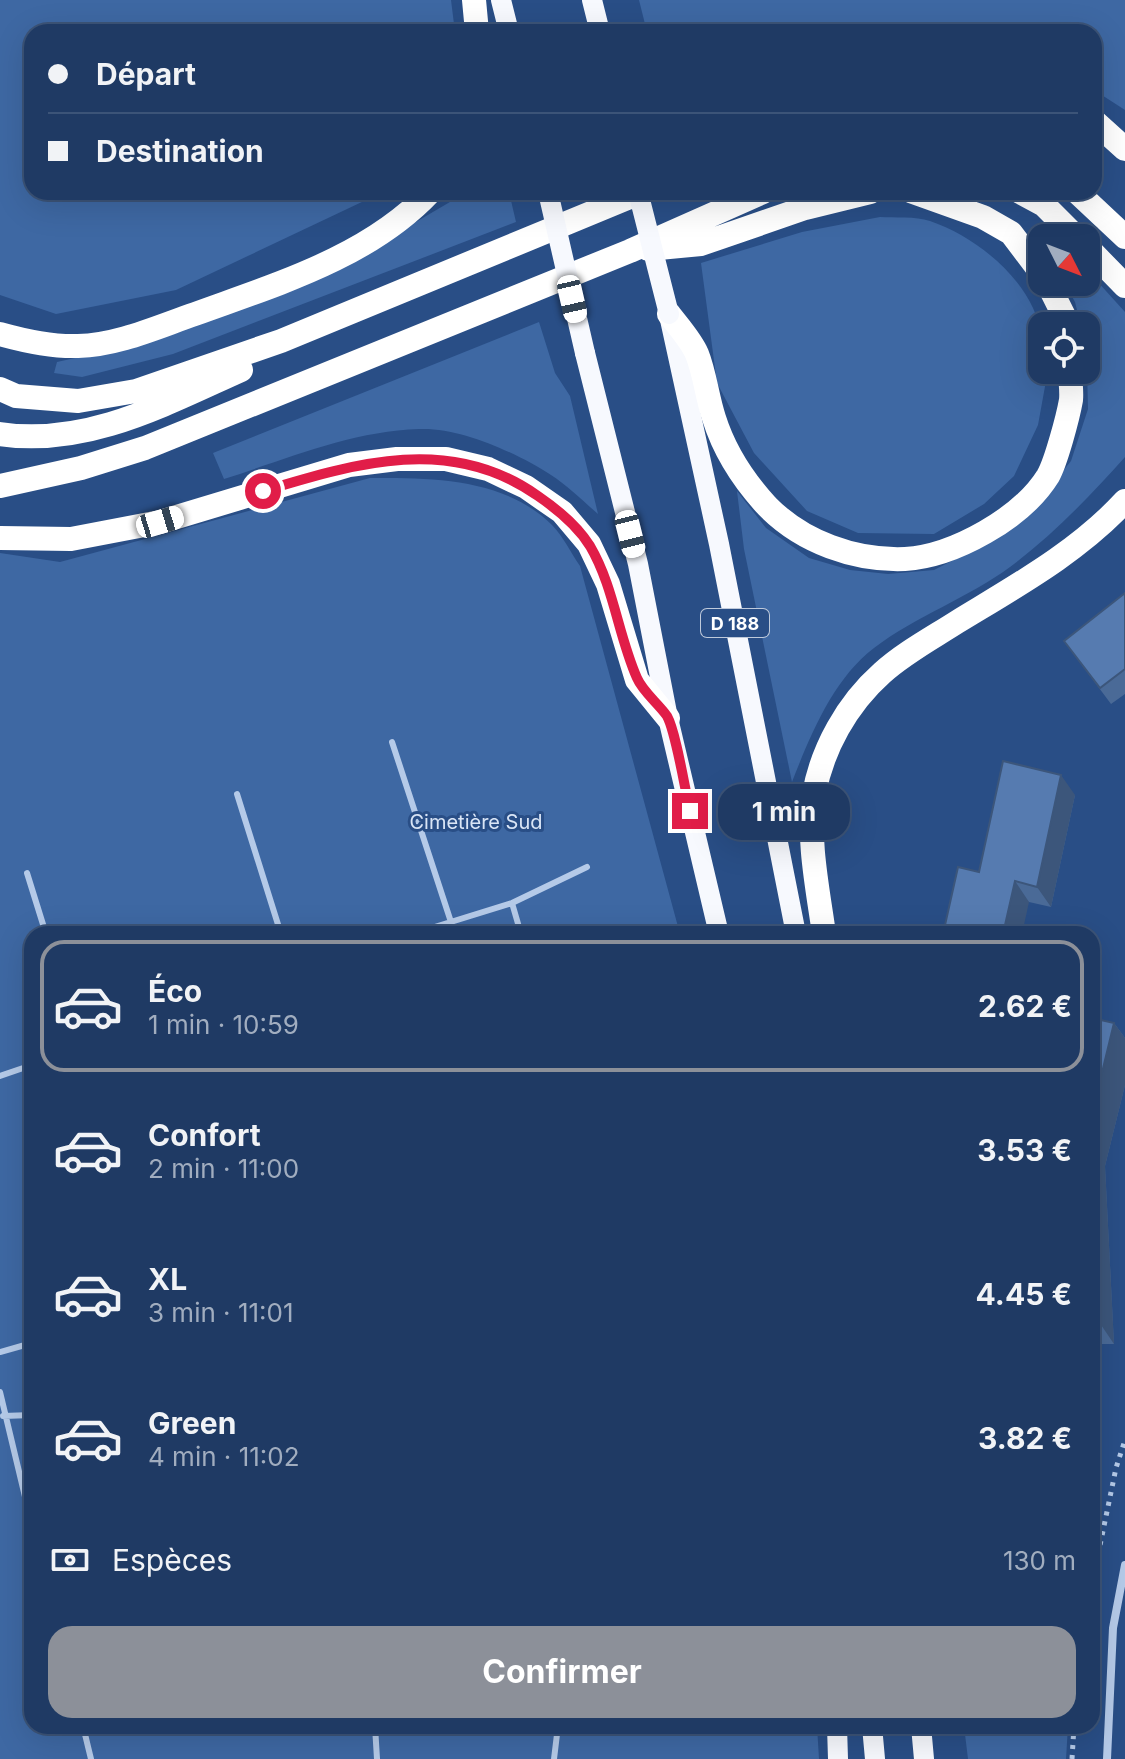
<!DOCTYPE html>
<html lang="fr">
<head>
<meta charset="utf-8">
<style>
	body { margin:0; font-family:Inter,sans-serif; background:#2c456d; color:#f1f3f6; height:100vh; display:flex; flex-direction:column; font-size:30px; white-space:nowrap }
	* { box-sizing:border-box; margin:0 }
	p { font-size:26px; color:#a1adbf }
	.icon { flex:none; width:44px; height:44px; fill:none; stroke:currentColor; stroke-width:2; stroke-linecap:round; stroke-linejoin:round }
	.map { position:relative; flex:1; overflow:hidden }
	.details { position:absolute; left:24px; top:926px; width:1076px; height:808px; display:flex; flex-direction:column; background:#1f3a64; border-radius:24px; box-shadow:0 8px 32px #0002,0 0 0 2px #3c5478 }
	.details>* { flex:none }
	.guide { position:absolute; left:24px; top:24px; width:1078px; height:176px; border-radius:24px; box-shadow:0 8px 32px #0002,0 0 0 2px #3c5478; display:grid; align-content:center; height:176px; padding:0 24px; background:#1f3a64 }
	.needle { width:52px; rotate:132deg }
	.tools { position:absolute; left:1028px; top:224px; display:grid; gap:16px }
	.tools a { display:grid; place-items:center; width:72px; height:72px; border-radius:16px; background:#1f3a64; box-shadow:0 8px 32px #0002,0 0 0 2px #3c5478; font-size:40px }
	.end { position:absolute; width:36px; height:36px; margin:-18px; border:10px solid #e11d48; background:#fff; box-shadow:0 0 0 4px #fff }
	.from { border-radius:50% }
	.bubble { position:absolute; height:56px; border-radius:24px; background:#1f3a64; box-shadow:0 8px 32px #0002,0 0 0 2px #3c5478; font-size:26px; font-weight:700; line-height:56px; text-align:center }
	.car { position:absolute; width:24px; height:48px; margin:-24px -12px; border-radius:10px; box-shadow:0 0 6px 2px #0007; background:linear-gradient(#fff 24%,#345 0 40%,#fff 0 76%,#345 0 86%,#fff 0) }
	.guide b { display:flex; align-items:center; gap:28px; height:76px; font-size:30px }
	.guide b+b { border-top:2px solid #3c5478 }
	.guide i { width:20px; height:20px; background:#f1f3f6 }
	ul { padding:14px 0 0; list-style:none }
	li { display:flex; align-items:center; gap:24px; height:132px; margin:0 16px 12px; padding:0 8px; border:4px solid transparent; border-radius:24px }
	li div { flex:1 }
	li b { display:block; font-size:30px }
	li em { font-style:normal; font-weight:700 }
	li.selected { border-color:#8c9099 }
	li>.icon { width:72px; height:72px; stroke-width:1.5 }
	.pay { display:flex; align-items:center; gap:20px; height:88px; padding:0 24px; font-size:30px }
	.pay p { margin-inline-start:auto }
	.action { display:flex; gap:16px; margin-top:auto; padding:16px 24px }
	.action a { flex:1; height:92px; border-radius:24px; background:#8c9099; color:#fff; font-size:32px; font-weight:700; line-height:92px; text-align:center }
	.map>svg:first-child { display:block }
	.green { fill:#3e68a3 }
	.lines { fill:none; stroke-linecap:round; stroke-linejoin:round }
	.path { stroke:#b5cae8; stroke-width:5; stroke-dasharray:4 6; stroke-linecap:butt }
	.lane { stroke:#b5cae8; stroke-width:6 }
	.street { stroke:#b5cae8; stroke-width:8 }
	.primary { stroke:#f7f9fe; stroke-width:20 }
	.highway { stroke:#fff; stroke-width:24 }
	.primary-bridge { stroke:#f7f9fe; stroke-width:20 }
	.wall { fill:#4a6a97 }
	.shaded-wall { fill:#3c567b }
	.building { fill:#567bb0; stroke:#3c567b; stroke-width:2 }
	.route { stroke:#e11d48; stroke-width:10 }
	.labels { text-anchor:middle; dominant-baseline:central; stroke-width:6; stroke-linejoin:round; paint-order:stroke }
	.shield { fill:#294e86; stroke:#bfcadb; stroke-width:2 }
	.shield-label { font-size:18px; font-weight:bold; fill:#fff }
	.park-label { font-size:20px; fill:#d9e5f6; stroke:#294e86 }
</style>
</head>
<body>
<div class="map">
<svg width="1125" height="1759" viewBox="0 0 1125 1759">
	<rect width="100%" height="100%" fill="#294e86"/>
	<path class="green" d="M 0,0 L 451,0 L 455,32 L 32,32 L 32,192 L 383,192 L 176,290 L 56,314 L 0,295 Z
		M 639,0 L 1125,0 L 1125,110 L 1094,90 L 1094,32 L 647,32 Z
		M 467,192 L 509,192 L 516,222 L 173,354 L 82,377 L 54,373 L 57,362 L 147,342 L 375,246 Z
		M 880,217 C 895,218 915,216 930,221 C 971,235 1015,269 1033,308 C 1042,327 1042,350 1042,370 L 1048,370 L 1038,425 L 1014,476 L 984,504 L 934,534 L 858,533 L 807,511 L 754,453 L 717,383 L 701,263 L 802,232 Z
		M 1087,270 L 1125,312 L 1125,457 C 1090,496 1053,535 1010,567 C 968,598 916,616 874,648 C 833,679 810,736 792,782 L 744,549 L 737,491 L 766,528 L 809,558 L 850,570 L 888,574 L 934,570 L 989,542 L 1037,503 L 1071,461 L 1088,409 L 1086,326 L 1081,326 L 1075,302 L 1064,282 L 1086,282 Z
		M 539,322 L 555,373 L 570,396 L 598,514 C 583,501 568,486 551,475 C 517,453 460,427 419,429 C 352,431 287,459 224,479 L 213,453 Z
		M 370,478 C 434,478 504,478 552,525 C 563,536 571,553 580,566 L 680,934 L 32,934 L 32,1726 L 817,1726 L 819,1759 L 0,1759 L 0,553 L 60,562 Z
		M 964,1726 L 1068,1726 L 1066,1759 L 968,1759 Z"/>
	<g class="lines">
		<path class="path" d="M 1092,1584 L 1116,1468 L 1125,1440
			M 1072,1759 L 1074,1726"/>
		<path class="lane" d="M 392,742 L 451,922
			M 237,794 L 281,934
			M 27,873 L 46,934
			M 512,903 L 521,934
			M 412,934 L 512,903 L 587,867
			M 0,1076 L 32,1065
			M 0,1352 L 32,1343
			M 0,1392 L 32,1526
			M 3,1416 L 32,1415
			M 83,1726 L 91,1759
			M 375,1726 L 377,1759
			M 375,1727 L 390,1726
			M 554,1759 L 558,1726"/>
		<path class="street" d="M 1107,1759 L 1113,1628 L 1125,1565"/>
		<path class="primary" d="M 501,0 L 509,32
			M 592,0 L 600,32
			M 669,315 L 719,544 L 796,934
			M 585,353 L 638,564 L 668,718 L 719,934
			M 837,1726 L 838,1759
			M 872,1726 L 875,1759
			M 921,1726 L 924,1759"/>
		<path class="highway" d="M 474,0 L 477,32
			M 1094,121 L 1125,149
			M 913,192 L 983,217 L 1011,233 L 1042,274
			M 1020,192 L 1044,205 L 1077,238
			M 1077,192 L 1125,237
			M 1086,246 L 1125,286
			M 648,249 L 701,244 L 805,208 L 870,192
			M 1047,282 L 1065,318 L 1066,326
			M 669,314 C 678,326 691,340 697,354 C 705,374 707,397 714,418 C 724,450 744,481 767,506 C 802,542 855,561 905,559 C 954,556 1022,518 1048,476 C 1056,462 1068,417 1071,400 C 1072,391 1070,380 1070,370
			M 0,334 C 25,341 51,347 78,346 C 118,345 157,327 195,314 C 277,284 369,257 430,192
			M 0,389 L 16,396 L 78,401 L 136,391 L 281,341 L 642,192
			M 0,434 C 86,447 165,404 241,370
			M 0,486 L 81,468 L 145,448 L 630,251 L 763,192
			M 0,538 L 71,539 L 160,522 L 349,465 L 397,459 L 446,459 L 488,469 L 526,487 L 562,512 L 589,544 L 608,584 L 637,680 L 668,718
			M 824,934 C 818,890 807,839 814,794 C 822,749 847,704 882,673 C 904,653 932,638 957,622 C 1016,586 1078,552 1125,501"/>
		<path class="primary-bridge" d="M 548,192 L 585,353
			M 638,192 L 669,314"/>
	</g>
	<path class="wall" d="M 1125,593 L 1125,694 L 1111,704 L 1064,641 Z
		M 1075,795 L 1051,907 L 1029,902 L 979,872 Z
		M 1092,1018 L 1114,1023 L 1125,1038 L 1125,1085 L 1105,1166 L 1114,1344 L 1092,1344 Z"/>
	<path class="shaded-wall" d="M 1061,775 L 1075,795 L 1051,907 L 1037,887 Z
		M 1015,881 L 1029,902 L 1022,934 L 1003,934 Z
		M 1114,1023 L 1125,1038 L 1125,1085 L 1105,1166 L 1114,1344 L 1095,1316 L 1092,1259 L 1092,1114 Z"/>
	<path class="building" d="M 1125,593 L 1125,669 L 1100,688 L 1064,641 Z
		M 1003,761 L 1061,775 L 1037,887 L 1015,881 L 1003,934 L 943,934 L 958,867 L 979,872 Z
		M 1092,1018 L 1114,1023 L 1092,1114 Z
		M 1092,1259 L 1095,1316 L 1092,1317 Z"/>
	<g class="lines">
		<path class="route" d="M 263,491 C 356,463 451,434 538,496 C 557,509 577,525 590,546 C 614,587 618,635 637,678 C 643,692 658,703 667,716 C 676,732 685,790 690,811"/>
	</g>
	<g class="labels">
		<rect class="shield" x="701" y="609" width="68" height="28" rx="6"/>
		<g class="shield-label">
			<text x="735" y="623">D 188</text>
		</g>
		<g class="park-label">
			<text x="476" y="822">Cimetière Sud</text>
		</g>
	</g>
</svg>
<div class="tools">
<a><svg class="needle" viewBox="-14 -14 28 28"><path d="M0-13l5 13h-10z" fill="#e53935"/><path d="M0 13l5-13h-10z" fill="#a1adbf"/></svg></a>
<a><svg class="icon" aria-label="locate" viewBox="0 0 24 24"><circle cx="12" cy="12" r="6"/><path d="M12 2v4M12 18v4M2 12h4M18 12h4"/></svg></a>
</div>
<i class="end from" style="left:263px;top:491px"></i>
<i class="end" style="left:690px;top:811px"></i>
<div class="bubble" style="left:718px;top:784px;width:132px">1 min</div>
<i class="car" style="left:572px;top:299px;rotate:167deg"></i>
<i class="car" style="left:160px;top:522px;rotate:73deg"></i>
<i class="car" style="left:630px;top:534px;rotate:166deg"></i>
<div class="guide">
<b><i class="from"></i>Départ</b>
<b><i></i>Destination</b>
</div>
<section class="details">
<ul>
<li class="selected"><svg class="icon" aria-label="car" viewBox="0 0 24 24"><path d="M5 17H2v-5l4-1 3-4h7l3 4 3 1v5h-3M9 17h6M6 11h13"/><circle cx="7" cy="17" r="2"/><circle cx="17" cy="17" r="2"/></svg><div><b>Éco</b><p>1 min · 10:59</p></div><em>2.62 €</em></li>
<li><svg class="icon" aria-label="car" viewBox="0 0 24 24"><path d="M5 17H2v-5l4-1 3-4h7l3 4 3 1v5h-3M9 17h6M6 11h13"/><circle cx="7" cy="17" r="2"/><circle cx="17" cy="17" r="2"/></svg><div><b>Confort</b><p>2 min · 11:00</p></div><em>3.53 €</em></li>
<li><svg class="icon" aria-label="car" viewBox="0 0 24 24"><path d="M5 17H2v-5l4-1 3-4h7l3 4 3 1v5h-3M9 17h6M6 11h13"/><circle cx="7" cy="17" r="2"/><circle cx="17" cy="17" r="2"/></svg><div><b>XL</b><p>3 min · 11:01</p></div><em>4.45 €</em></li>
<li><svg class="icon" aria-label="car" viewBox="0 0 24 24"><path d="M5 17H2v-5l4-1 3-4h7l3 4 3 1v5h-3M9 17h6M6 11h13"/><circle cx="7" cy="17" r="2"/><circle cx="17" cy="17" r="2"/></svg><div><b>Green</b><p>4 min · 11:02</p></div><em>3.82 €</em></li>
</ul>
<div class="pay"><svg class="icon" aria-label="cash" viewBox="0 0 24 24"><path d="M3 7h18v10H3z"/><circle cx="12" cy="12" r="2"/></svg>Espèces<p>130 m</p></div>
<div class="action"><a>Confirmer</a></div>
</section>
</div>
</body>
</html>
